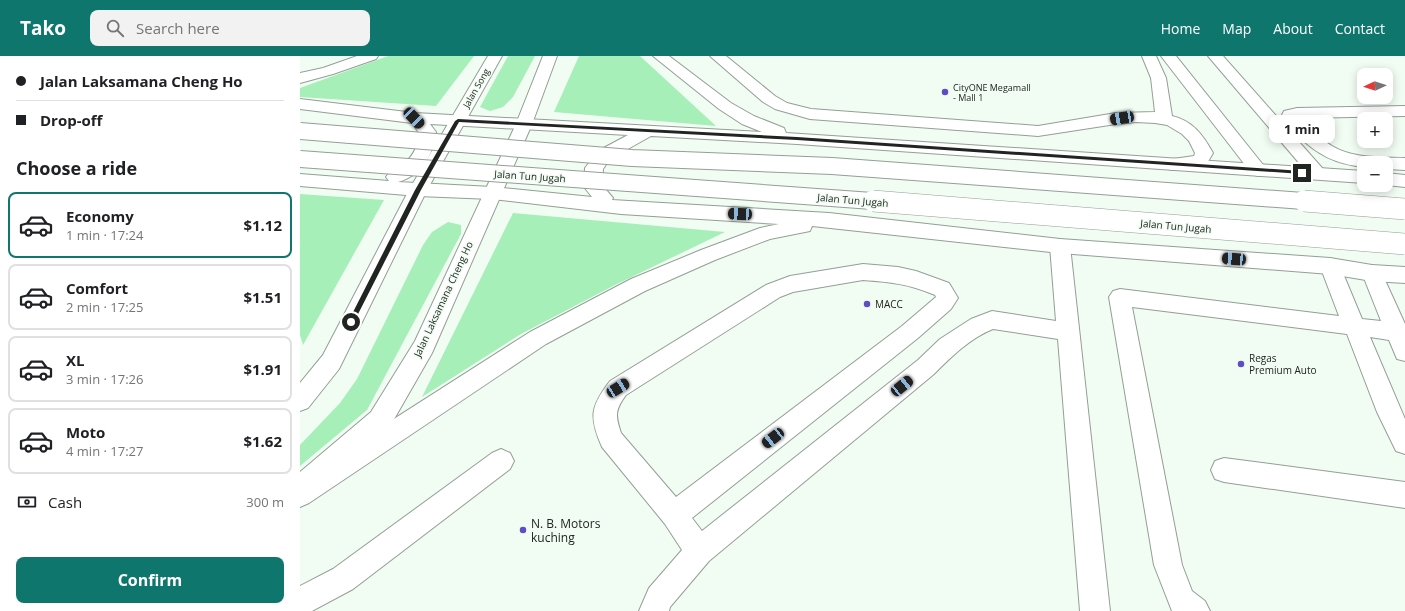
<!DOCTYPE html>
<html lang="en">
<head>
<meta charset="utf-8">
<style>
	body { margin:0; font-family:"Open Sans",sans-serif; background:#f2f2f2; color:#202124; height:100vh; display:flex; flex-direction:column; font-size:15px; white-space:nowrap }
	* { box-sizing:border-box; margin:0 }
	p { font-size:13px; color:#757577 }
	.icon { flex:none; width:22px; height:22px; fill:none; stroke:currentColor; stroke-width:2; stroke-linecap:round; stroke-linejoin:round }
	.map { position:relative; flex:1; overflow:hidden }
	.panel { display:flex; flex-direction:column; background:#fff; width:300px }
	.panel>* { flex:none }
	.hud { display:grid; align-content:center; height:88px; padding:0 16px; background:#fff }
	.needle { width:26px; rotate:266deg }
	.tools { position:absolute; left:1057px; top:12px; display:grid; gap:8px }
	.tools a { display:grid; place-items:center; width:36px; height:36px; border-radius:8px; background:#fff; box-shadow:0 2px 10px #0003; font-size:20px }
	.end { position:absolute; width:18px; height:18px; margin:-9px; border:5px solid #212522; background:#fff; box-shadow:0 0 0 2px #fff }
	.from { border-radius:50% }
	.bubble { position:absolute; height:28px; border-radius:8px; background:#fff; box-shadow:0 2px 10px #0003; font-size:13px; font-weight:700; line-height:28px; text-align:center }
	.car { position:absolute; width:12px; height:24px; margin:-12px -6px; border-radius:5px; box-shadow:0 0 3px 1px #0007; background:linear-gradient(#222 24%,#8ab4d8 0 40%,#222 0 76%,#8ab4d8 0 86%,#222 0) }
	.hud b { display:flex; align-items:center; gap:14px; height:38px; font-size:15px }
	.hud b+b { border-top:1px solid #e0e0e0 }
	.hud i { width:10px; height:10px; background:#202124 }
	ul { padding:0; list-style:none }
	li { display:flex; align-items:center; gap:12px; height:66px; margin:0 8px 6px; padding:0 8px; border:2px solid #e0e0e0; border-radius:8px }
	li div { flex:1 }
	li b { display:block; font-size:15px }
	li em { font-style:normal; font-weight:700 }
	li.active { border-color:#0f766e }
	li>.icon { width:36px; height:36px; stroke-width:1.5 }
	h2 { padding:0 16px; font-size:18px; line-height:48px }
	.pay { display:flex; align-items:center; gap:10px; height:44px; padding:0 16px; font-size:15px }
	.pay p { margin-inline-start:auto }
	.action { display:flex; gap:8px; margin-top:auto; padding:8px 16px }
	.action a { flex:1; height:46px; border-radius:8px; background:#0f766e; color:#fff; font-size:16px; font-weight:700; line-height:46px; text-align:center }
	header { display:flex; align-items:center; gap:24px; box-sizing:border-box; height:56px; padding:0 20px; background:#0f766e; color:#fff }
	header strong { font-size:19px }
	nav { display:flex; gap:22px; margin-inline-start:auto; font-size:14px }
	.search { width:280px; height:36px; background:#f2f2f2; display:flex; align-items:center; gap:10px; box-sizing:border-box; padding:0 14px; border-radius:8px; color:#757577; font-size:15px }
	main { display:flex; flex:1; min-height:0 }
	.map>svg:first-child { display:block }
	.green { fill:#a6efb8 }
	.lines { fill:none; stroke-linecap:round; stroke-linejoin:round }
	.minor-casing { stroke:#949e96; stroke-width:2 }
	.major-casing { stroke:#949e96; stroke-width:2 }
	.highway-casing { stroke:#949e96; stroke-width:2 }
	.minor { fill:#fff; fill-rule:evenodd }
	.major { fill:#fff; fill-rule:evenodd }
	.highway { fill:#fff; fill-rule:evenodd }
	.highway-bridge-far1-casing { stroke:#949e96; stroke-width:18; stroke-linecap:butt }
	.highway-bridge-casing { stroke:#949e96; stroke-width:22; stroke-linecap:butt }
	.highway-bridge-far1 { stroke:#fff; stroke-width:16 }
	.highway-bridge { stroke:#fff; stroke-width:21 }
	.route { fill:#212522 }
	.poi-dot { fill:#5e4cc4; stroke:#f1fcf3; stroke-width:1.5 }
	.labels { text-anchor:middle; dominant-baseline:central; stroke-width:3; stroke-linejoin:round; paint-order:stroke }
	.far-poi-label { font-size:9px; fill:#212522; stroke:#f1fcf3; text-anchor:start }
	.far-street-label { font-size:9px; fill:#212522; stroke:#f1fcf3 }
	.street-label { font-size:10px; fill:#212522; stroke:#f1fcf3 }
	.poi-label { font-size:10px; fill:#212522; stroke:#f1fcf3; text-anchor:start }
	.near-poi-label { font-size:12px; fill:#212522; stroke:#f1fcf3; text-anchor:start }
</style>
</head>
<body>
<header>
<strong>Tako</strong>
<div class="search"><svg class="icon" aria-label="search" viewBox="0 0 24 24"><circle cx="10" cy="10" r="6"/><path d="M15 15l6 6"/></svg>Search here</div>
<nav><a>Home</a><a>Map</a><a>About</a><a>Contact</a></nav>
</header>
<main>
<section class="panel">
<div class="hud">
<b><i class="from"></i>Jalan Laksamana Cheng Ho</b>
<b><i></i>Drop-off</b>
</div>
<h2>Choose a ride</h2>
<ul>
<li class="active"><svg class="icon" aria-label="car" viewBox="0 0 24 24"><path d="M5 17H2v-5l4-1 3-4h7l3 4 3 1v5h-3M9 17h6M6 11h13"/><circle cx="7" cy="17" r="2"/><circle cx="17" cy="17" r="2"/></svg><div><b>Economy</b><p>1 min · 17:24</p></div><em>$1.12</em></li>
<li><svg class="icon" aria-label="car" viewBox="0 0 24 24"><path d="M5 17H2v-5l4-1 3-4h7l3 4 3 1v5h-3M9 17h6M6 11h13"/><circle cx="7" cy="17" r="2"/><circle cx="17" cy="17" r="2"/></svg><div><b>Comfort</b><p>2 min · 17:25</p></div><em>$1.51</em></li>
<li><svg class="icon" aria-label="car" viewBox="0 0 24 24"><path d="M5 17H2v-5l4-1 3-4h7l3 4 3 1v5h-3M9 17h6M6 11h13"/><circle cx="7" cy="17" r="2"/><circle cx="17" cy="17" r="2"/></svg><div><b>XL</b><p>3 min · 17:26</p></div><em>$1.91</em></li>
<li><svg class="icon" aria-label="car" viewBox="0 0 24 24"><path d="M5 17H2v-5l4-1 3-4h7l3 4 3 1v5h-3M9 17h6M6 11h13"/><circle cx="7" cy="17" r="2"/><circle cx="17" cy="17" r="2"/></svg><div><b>Moto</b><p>4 min · 17:27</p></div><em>$1.62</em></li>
</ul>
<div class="pay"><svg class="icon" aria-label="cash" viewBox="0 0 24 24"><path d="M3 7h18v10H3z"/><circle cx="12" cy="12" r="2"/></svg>Cash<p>300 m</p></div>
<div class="action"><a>Confirm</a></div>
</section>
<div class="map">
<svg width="1105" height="555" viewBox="0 0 1105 555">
	<rect width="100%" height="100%" fill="#f1fcf3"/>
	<path class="green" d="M 88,0 L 174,0 L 136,50 L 0,41 L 0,32 Z
		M 208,0 L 235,0 L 213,41 L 203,51 L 190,55 L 180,51 Z
		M 279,0 L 340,0 L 416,70 L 254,56 Z
		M 0,138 L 84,144 L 3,289 L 0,279 Z
		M 213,157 L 425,176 L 313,230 L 221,278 L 122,341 Z
		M 148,166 L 161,169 L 161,178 L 67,354 L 0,410 L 0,389 L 40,347 L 57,323 L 123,189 L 132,176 Z"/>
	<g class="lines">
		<g class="minor-casing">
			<path id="minor" d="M 410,0 L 426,0 L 475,40 L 487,47 L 511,53 L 738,70 L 816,57 L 855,56 L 851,22 L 842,0 L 856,0 L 866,22 L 872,60 C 893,65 903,79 913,97 L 906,109 L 872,114 L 866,112 L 863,108 L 866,104 L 894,100 L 895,97 L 889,85 L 882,78 L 867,69 L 855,67 L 836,66 L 816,68 L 738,80 L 510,63 L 475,53 L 463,46 Z
				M 861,0 L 876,0 L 964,110 L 967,114 L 964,118 L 958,120 L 952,118 Z
				M 908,0 L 923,0 L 1023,113 L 1026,117 L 1023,121 L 1017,123 L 1011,121 Z
				M 1105,50 L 1105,60 L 1000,62 C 1010,72 1020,83 1032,90 C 1054,103 1081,101 1105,102 L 1105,114 L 1086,113 L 1086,107 L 1064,107 L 1064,111 C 1035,108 1018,99 997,79 C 991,72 985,67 982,59 L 984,55 L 997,52 Z
				M 760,183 L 767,185 L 770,190 L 810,555 L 780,555 L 758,283 L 693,273 C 670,282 651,301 634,318 L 409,505 L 370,551 L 369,555 L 339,555 L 349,532 L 382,494 L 365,468 L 302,391 C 289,361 290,351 310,325 L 466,229 L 490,220 L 563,208 L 598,211 L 616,215 L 649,227 L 658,242 L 651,253 L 618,282 L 392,462 L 402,475 L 618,304 L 640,283 L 671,263 L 692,255 L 756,265 L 750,190 L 753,185 ZM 563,224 C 592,226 608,228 635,239 L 636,241 L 602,270 L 376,441 L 321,377 C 315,359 315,354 326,339 L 480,241 L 493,236 Z
				M 1030,202 L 1037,205 L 1040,210 L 1062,263 L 1081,265 L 1062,217 L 1065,211 L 1072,209 L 1079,211 L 1105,268 L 1105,305 L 1097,303 L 1089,284 L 1070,281 L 1105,363 L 1105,398 L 1096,395 L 1077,356 L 1047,278 L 832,251 L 882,509 L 892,535 L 905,545 L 910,555 L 872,555 L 854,509 L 809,241 L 813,235 L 820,233 L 1039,260 L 1020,210 L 1023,205 Z
				M 201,393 L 210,397 L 214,405 L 210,413 L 53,533 L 12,555 L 0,555 L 0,530 L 33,513 L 192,397 Z
				M 924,402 L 1105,426 L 1105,452 L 924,426 L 915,423 L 911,414 L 915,405 Z"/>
		</g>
		<g class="major-casing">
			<path id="major" d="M 188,0 L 202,0 L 127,134 L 39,313 L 8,352 L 0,355 L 0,327 L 23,299 L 109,134 Z
				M 243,0 L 257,0 L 232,68 L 132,297 L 89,372 L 9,441 L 0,445 L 0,416 L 71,356 L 115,285 L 216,68 Z"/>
		</g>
		<g class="highway-casing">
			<path id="highway" d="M 57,0 L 78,0 L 76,3 L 33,18 L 0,27 L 0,17 L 23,12 Z
				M 353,0 L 369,0 L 431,47 L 454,60 L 484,72 L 486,77 L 1064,115 L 1064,127 L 497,88 L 351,80 L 310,103 L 303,113 L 302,129 L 313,142 L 312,144 L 529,157 L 760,183 L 1030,202 L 1072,209 L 1105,211 L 1105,227 L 1072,225 L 1030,218 L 760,197 L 512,170 L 510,175 L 470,183 L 415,204 L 345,235 L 246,288 L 9,447 L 0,451 L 0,423 L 230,276 L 331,223 L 401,194 L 460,172 L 479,168 L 321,158 L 192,143 L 118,140 L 0,130 L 0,118 L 89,125 L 86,121 C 89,116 94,115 99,111 C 112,103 118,92 119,77 L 112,67 L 0,53 L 0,43 L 115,57 L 462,76 L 442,68 L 419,53 ZM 130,68 L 328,79 L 298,95 L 285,112 L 284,131 L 292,141 L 192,131 L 98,126 C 121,120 134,98 136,76 Z
				M 1086,117 L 1105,119 L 1105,131 L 1086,129 Z"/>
		</g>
		<use href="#minor" class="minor"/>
		<use href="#major" class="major"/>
		<use href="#highway" class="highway"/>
		<g class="highway-bridge-far1-casing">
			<path id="highway-bridge-far1" d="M 0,75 L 332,102 L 532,110 L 1017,146
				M 0,103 L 586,146"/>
		</g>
		<g class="highway-bridge-casing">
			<path id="highway-bridge" d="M 573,145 L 1105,188
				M 1004,145 L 1105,153"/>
		</g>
		<use href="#highway-bridge-far1" class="highway-bridge-far1"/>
		<use href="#highway-bridge" class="highway-bridge"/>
	</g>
	<path class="route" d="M 158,63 L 497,81 L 1002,115 L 1005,117 L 1002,118 L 497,84 L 159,66 L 121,134 L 53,268 L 49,268 L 48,266 L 115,134 L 155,65 Z"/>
	<g class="poi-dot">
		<circle cx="645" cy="36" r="4"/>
		<circle cx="567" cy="248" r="4"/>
		<circle cx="941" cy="308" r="4"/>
		<circle cx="223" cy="474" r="4"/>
	</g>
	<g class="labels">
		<g class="far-poi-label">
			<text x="653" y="31">CityONE Megamall<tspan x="653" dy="10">- Mall 1</tspan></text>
		</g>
		<g class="far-street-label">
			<text transform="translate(176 32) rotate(-60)">Jalan Song</text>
		</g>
		<g class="street-label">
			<text transform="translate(230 120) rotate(4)">Jalan Tun Jugah</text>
			<text transform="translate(553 144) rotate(5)">Jalan Tun Jugah</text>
			<text transform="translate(876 170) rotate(5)">Jalan Tun Jugah</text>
			<text transform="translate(143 243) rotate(-65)">Jalan Laksamana Cheng Ho</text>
		</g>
		<g class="poi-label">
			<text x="575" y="248">MACC</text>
			<text x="949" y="302">Regas<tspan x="949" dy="12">Premium Auto</tspan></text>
		</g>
		<g class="near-poi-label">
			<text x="231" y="467">N. B. Motors<tspan x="231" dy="14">kuching</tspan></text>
		</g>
	</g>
</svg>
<div class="tools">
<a><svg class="needle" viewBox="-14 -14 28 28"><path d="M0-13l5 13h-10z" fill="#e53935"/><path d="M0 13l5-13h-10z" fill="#757577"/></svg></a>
<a>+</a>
<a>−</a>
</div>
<i class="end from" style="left:51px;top:266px"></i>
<i class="end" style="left:1002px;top:117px"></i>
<div class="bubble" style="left:969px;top:59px;width:66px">1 min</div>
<i class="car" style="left:114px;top:62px;rotate:136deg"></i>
<i class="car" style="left:822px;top:62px;rotate:260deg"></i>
<i class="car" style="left:440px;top:158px;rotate:273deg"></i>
<i class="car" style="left:934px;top:203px;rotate:274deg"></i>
<i class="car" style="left:602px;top:330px;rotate:51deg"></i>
<i class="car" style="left:318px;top:332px;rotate:58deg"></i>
<i class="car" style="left:473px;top:382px;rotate:232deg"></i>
</div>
</main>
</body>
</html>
